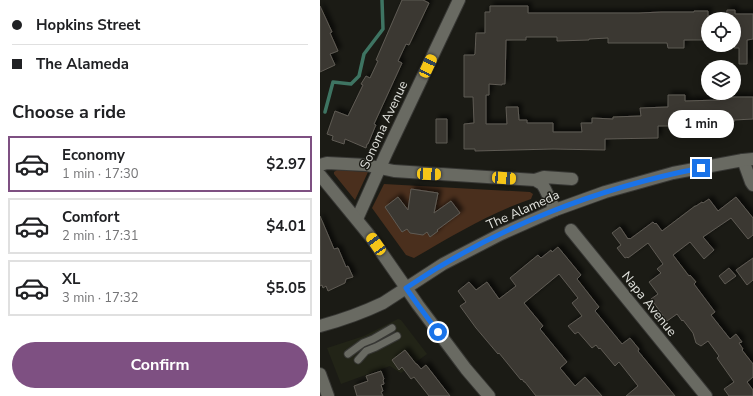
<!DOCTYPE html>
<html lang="en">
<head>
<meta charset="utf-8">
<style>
	body { margin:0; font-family:"Nunito Sans",sans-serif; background:#f6f6f6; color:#202124; height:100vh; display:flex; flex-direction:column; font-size:15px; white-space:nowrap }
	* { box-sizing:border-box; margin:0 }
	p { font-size:13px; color:#757577 }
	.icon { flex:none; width:22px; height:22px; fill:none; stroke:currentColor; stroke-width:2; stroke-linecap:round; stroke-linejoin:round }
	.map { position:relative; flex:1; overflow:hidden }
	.panel { display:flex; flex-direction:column; background:#fff; width:320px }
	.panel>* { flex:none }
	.top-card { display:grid; align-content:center; height:88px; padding:0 12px; background:#fff }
	.buttons { position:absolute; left:381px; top:12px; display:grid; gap:8px }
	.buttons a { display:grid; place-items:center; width:40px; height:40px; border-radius:50%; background:#fff; box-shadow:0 2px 10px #0003; font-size:20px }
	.end { position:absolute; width:18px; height:18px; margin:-9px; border:5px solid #1a73e8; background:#fff; box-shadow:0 0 0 2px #fff }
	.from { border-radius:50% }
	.bubble { position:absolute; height:28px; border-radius:14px; background:#fff; box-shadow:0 2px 10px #0003; font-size:13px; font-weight:700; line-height:28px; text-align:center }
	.car { position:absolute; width:12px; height:24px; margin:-12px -6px; border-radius:5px; box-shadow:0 0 3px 1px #0007; background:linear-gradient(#f5c518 24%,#345 0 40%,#f5c518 0 76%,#345 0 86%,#f5c518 0) }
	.top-card b { display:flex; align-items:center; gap:14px; height:38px; font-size:15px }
	.top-card b+b { border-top:1px solid #e0e0e0 }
	.top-card i { width:10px; height:10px; background:#202124 }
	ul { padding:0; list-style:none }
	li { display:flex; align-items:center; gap:12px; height:56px; margin:0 8px 6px; padding:0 4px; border:2px solid #e0e0e0; border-radius:0px }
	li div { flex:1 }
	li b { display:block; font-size:15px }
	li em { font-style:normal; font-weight:700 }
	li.active { border-color:#7e5082 }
	li>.icon { width:36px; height:36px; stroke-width:1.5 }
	h2 { padding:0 12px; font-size:18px; line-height:48px }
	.cta { display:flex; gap:8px; margin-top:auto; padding:8px 12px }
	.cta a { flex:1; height:46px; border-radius:24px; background:#7e5082; color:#fff; font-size:16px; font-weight:700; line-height:46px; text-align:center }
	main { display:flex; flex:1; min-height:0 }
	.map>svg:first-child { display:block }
	.built { fill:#222417 }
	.green { fill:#4a2f1d }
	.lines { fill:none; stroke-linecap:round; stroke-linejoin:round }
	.stream { stroke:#3e7462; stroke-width:3.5 }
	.building { fill:#3a3731; stroke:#5f5b54; filter:url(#shadow) }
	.service-casing { stroke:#373734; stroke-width:9 }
	.minor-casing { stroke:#373734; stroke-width:14 }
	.tertiary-casing { stroke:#373734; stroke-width:14 }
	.service { stroke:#696a62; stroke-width:7 }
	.minor { stroke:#696a62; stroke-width:12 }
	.tertiary { stroke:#696a62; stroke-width:12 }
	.route { stroke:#1a73e8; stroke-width:5 }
	.labels { text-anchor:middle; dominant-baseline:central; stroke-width:3; stroke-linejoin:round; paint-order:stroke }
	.street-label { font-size:13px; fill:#e4e5e0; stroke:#1b1b15 }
</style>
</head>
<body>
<main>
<section class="panel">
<div class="top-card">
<b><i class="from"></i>Hopkins Street</b>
<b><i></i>The Alameda</b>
</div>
<h2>Choose a ride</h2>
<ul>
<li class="active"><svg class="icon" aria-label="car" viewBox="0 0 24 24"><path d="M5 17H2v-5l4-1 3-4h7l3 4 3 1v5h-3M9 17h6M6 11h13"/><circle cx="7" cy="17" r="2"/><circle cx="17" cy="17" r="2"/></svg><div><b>Economy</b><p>1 min · 17:30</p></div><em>$2.97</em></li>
<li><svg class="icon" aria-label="car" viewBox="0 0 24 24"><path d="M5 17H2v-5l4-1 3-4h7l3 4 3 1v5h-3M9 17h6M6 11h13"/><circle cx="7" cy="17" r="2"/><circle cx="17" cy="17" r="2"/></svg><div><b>Comfort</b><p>2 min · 17:31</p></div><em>$4.01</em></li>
<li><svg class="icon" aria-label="car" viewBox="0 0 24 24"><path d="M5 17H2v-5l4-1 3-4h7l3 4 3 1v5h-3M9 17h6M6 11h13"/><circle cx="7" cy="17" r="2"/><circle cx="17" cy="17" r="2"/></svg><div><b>XL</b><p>3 min · 17:32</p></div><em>$5.05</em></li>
</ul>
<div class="cta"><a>Confirm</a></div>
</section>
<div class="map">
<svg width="433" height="396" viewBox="0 0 433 396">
	<defs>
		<filter id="shadow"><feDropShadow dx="3.5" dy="-3.5" stdDeviation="2" flood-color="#0009"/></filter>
	</defs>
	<rect width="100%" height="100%" fill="#1b1b15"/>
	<path class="built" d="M 78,319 L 81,320 L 107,354 L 81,373 L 70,366 L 21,384 L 7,348 L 44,336 Z"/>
	<path class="green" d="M 17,170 L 48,172 L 35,200 L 14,174 L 14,172 Z
		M 64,184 L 210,192 L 213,194 L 211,199 C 170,213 132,236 94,258 L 86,255 L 52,208 Z"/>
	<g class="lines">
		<path class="stream" d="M 5,112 L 13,82 L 31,84 L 39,76 L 44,54 L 63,29 L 62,0"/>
	</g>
	<path class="building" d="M 82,0 L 103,0 L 109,3 L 89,45 L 86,44 L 78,61 L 82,63 L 54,124 L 56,125 L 55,127 L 48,144 L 47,144 L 46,148 L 25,139 L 24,144 L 12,140 L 13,136 L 7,134 L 15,111 L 28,116 L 43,85 L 41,84 L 46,76 L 50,78 L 58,61 L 56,60 Z
		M 0,6 L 12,32 L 10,33 L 18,51 L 10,54 L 15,65 L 0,72 Z
		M 170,6 L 208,6 L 208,13 L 319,13 L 342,12 L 374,12 L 374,11 L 388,11 L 388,40 L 364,40 L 364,48 L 348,48 L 347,43 L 288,43 L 288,38 L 269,39 L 269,40 L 237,41 L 237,37 L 206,37 L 206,40 L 186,40 L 185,84 L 182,84 L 182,85 L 169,84 L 169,95 L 166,95 L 166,124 L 187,124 L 186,107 L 198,107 L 199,120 L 207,120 L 207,123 L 233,123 L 233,132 L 262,132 L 261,123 L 272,123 L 272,118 L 293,119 L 293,117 L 321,116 L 320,108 L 348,107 L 348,95 L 365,95 L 365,101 L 400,100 L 400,97 L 433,97 L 433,119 L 414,120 L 414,122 L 390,122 L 390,126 L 365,126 L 365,131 L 356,131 L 356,126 L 338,126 L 338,138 L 285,139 L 285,150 L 233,149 L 155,151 L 155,149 L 144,149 L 144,124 L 154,123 L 153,97 L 144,97 L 144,55 L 154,55 L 155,54 L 156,33 L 165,33 L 165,12 L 170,12 Z
		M 407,10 L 415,10 L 415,14 L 433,14 L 433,39 L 427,40 L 427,64 L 419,64 L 419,48 L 414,48 L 414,19 L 406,19 Z
		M 116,119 L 127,119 L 127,143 L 116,143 Z
		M 91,189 L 118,193 L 114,213 L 131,201 L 140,213 L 117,230 L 118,231 L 110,237 L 107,232 L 103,235 L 90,233 L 87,229 L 82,232 L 65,207 L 78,197 L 88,210 Z
		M 416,197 L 433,218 L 433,235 L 428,239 L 411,218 L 383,237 L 394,250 L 384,259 L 370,242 L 353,255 L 369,276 L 370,275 L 376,282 L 374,284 L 395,312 L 391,315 L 410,339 L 416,334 L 422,342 L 419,343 L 423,349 L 422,350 L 433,364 L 433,377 L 427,382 L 433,390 L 433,396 L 409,396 L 404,389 L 414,382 L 397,358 L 399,356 L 388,341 L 381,346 L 376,343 L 373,333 L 363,320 L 362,321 L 357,314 L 347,321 L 331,299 L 338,294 L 329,282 L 341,273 L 337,269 L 343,264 L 328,243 L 308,258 L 307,257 L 305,258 L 297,248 L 301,245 L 292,233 L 300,227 L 308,239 L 309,238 L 310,239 L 333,222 L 335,224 L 336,223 L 342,231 L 375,206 L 376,206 L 382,202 L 383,203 L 389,199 L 398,211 Z
		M 0,216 L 14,249 L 18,248 L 26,267 L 28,266 L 33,277 L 26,279 L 25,283 L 8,291 L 6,286 L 3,288 L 2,285 L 0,286 Z
		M 238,247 L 261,275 L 257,279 L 279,307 L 275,311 L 302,344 L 310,338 L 319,349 L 318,351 L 355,396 L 306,396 L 318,386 L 299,362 L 295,366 L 280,348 L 279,349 L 276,345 L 272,348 L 258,332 L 255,334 L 248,326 L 262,316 L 252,303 L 258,298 L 239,274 L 204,303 L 223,326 L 220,329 L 247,362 L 240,368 L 255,386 L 265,377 L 282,396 L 216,396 L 205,382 L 204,382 L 202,379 L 201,380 L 179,353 L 178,354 L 156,328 L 140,306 L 146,302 L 138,291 L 149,282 L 156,290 L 167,282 L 179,299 L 196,286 L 190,278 L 218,255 L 221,258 L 231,250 L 232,252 Z
		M 433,258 L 433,280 L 427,285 L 416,270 Z
		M 409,268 L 416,276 L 405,284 L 399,276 Z
		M 85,350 L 96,364 L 97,364 L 101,369 L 106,365 L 130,396 L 109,396 L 94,377 L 91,379 L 82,367 L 79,370 L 72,360 Z
		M 61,371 L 64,379 L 63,380 L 64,384 L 61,385 L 63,391 L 61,392 L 63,396 L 37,396 L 34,386 L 48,381 L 46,376 Z"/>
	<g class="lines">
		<g class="service-casing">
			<path id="service" d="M 28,354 L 43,343 L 53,339 L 72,328
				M 38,360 L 46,351 L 56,347 L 77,336"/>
		</g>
		<g class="minor-casing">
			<path id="minor" d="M 423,160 L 431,182 L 433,185
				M 0,165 L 7,163 L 46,165 L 74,171 L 215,180 L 222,184 L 225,189 L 235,210
				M 215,180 L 224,177 L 252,179
				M 37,219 L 66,154 L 139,0
				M 251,230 L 386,396
				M 0,374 L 8,396"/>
		</g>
		<g class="tertiary-casing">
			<path id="tertiary" d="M 0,175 L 50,236 L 98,305 L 146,369 L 169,396
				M 0,326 C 22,320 42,313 63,303 L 123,264 L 181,234 L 235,210 L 285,192 L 353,173 L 423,160 L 433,159"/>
		</g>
		<use href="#service" class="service"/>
		<use href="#minor" class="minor"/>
		<use href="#tertiary" class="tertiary"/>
	</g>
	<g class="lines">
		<path class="route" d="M 118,332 L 98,305 L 86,288 C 174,228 277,188 381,168"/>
	</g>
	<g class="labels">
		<g class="street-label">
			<text transform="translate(64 125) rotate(-65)">Sonoma Avenue</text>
			<text transform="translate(203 210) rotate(-24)">The Alameda</text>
			<text transform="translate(329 304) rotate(51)">Napa Avenue</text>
		</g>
	</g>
</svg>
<div class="buttons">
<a><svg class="icon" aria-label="locate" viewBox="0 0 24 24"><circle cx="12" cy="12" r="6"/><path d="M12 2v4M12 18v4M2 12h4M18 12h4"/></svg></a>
<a><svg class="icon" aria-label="layers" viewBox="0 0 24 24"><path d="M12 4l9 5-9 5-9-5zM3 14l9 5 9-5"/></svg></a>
</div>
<i class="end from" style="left:118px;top:332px"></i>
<i class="end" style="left:381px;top:168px"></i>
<div class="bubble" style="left:348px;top:110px;width:66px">1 min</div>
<i class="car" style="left:108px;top:66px;rotate:25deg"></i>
<i class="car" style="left:109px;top:174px;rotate:93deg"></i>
<i class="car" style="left:184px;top:178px;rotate:94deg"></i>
<i class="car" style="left:56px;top:244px;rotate:325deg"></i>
</div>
</main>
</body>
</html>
